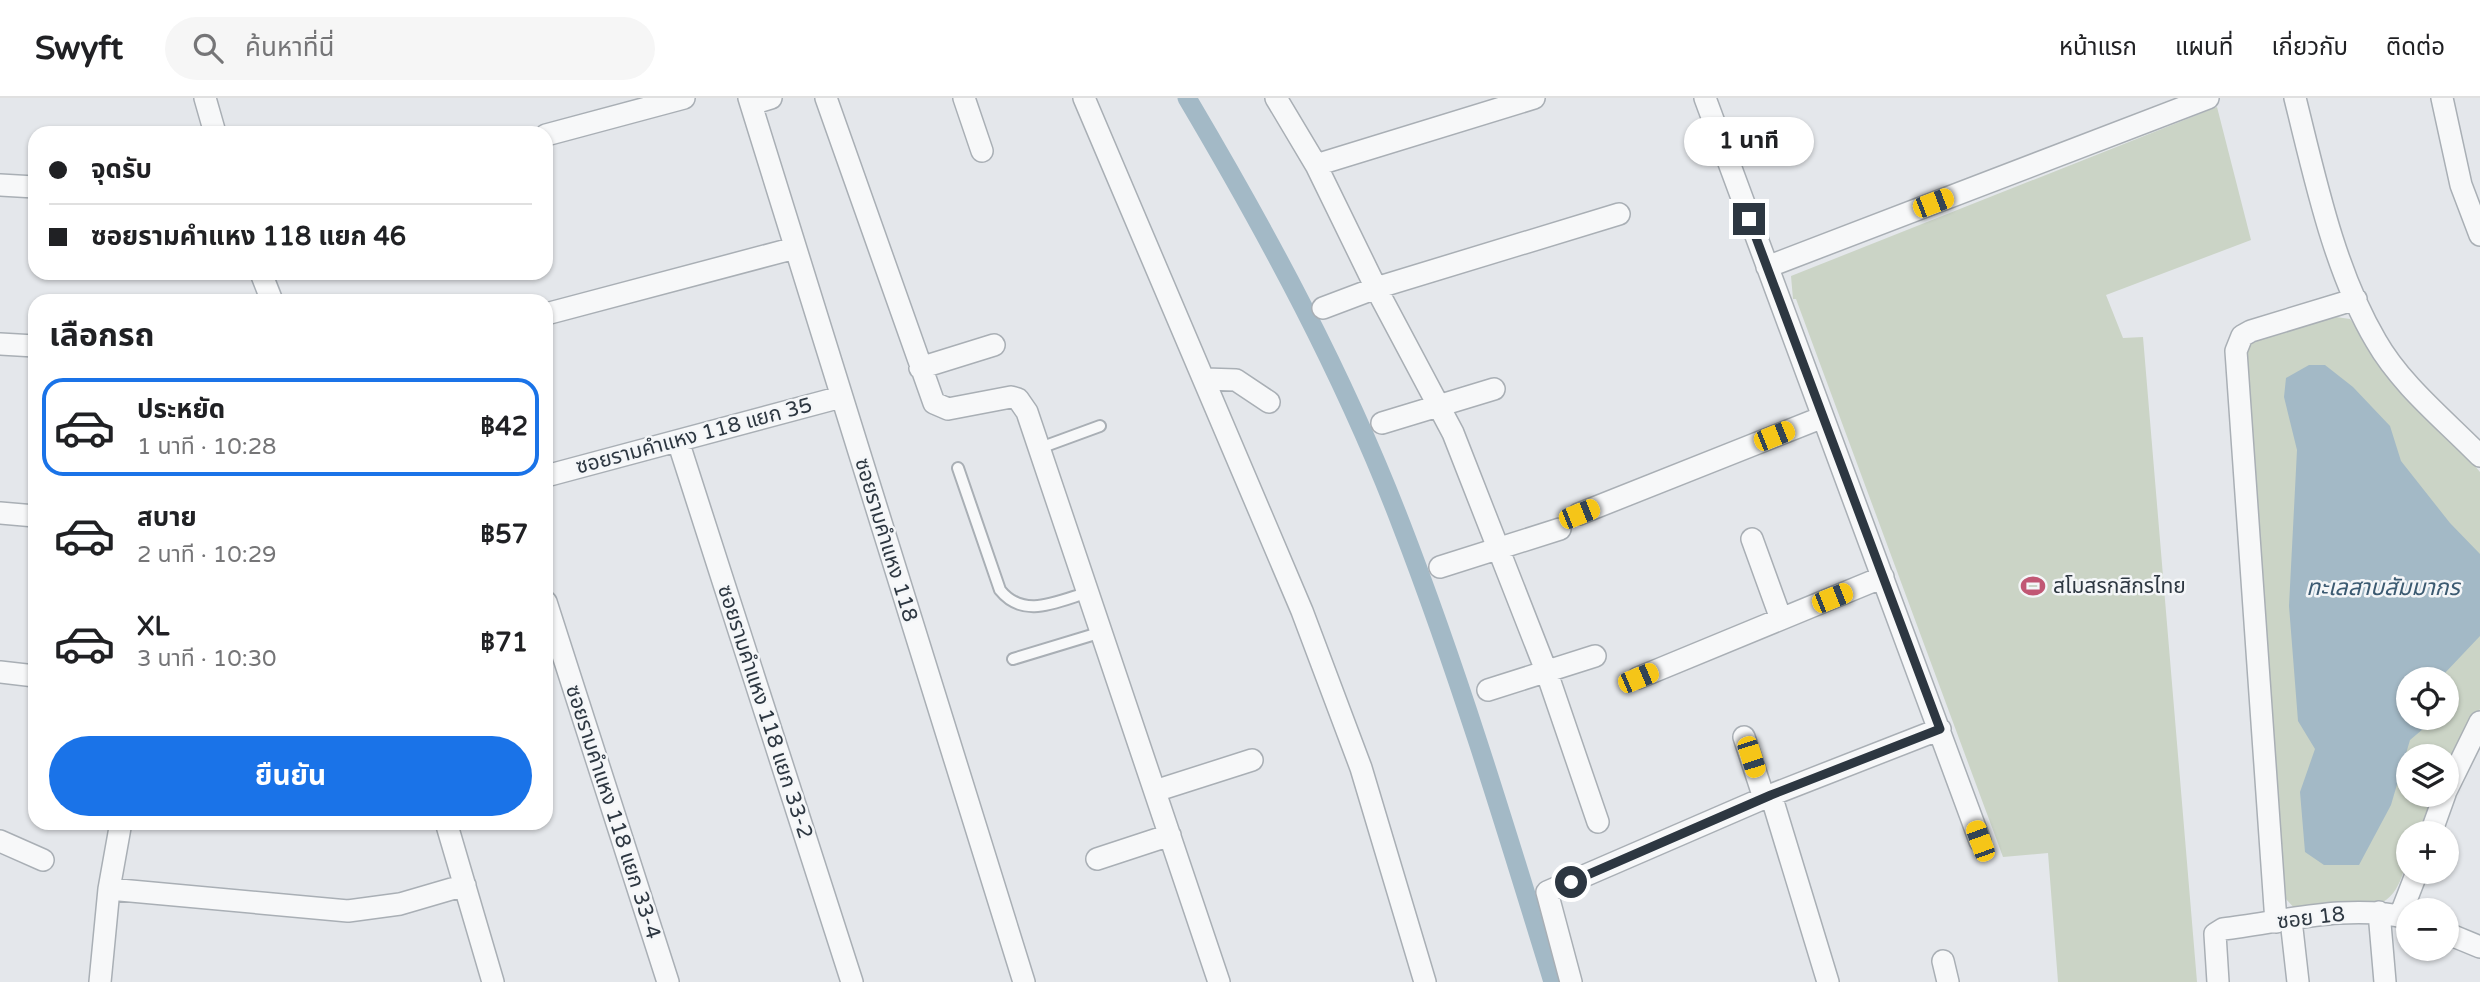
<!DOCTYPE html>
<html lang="th">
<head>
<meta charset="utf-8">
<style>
	body { margin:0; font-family:"Varela Round","Noto Sans Thai",sans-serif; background:#f6f6f6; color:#202124; height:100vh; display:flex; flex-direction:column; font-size:26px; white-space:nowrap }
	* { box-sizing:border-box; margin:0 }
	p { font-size:23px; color:#757577 }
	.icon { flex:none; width:38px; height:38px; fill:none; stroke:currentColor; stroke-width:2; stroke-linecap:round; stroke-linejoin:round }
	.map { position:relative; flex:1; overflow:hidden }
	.drawer { position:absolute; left:28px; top:196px; width:525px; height:536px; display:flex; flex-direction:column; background:#fff; border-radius:21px; box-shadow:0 2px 5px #0004 }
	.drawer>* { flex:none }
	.guide { position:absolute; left:28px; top:28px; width:525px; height:154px; border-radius:21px; box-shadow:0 2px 5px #0004; display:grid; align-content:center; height:154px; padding:0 21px; background:#fff }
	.buttons { position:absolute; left:2396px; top:569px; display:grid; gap:14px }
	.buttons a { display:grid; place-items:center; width:63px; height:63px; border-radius:50%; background:#fff; box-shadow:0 2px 5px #0004; font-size:35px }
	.end { position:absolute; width:32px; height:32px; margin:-16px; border:9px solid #2d3741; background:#fff; box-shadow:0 0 0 4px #fff }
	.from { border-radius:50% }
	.bubble { position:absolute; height:49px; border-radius:24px; background:#fff; box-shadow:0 2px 5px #0004; font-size:23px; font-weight:700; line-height:49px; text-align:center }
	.car { position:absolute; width:21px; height:42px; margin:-21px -10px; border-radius:9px; box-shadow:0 0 5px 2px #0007; background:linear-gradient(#f5c518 24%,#345 0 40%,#f5c518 0 76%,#345 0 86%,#f5c518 0) }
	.guide b { display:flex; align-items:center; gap:24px; height:66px; font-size:26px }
	.guide b+b { border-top:2px solid #e0e0e0 }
	.guide i { width:18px; height:18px; background:#202124 }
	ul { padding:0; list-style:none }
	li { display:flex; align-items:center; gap:21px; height:98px; margin:0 14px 10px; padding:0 7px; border:4px solid transparent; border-radius:21px }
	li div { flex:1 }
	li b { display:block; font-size:26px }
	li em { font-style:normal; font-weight:700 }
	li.current { border-color:#1a73e8 }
	li>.icon { width:63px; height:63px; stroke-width:1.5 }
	h2 { padding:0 21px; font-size:32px; line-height:84px }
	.primary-button { display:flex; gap:14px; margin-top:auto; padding:14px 21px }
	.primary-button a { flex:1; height:80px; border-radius:42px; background:#1a73e8; color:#fff; font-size:28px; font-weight:700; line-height:80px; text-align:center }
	header { display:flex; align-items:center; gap:42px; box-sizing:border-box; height:98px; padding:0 35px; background:#fff; border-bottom:2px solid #e0e0e0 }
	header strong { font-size:33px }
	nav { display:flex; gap:38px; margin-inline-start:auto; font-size:24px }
	.search { width:490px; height:63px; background:#f6f6f6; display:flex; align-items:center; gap:18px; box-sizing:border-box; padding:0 24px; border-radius:38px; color:#757577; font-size:26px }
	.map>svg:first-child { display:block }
	.green { fill:#cbd4c6; fill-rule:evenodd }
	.water { fill:#a3b9c6 }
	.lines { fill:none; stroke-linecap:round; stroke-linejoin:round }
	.canal { stroke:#a3b9c6; stroke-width:19 }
	.lane-casing { stroke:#a9afb5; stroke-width:14 }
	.street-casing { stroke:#a9afb5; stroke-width:24 }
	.lane { stroke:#f7f8f9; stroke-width:10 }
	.street { stroke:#f7f8f9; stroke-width:21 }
	.route { stroke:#2d3741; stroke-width:9 }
	.labels { text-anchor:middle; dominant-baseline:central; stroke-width:5; stroke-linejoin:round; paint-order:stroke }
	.street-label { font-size:21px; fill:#2d3741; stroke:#f4f6f8 }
	.poi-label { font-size:21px; fill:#2d3741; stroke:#f4f6f8; text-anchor:start }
	.water-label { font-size:23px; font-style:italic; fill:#3b5a71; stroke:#f4f6f8 }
</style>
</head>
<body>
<header>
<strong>Swyft</strong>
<div class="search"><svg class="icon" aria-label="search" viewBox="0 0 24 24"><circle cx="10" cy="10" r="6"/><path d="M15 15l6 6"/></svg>ค้นหาที่นี่</div>
<nav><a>หน้าแรก</a><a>แผนที่</a><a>เกี่ยวกับ</a><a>ติดต่อ</a></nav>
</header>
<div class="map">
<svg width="2480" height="884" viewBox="0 0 2480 884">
	<rect width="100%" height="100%" fill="#e4e7eb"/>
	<path class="green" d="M 2217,9 L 2251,142 L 2106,197 L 2123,240 L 2143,239 L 2197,884 L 2058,884 L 2048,755 L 2003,759 L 1796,201 L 1793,201 L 1791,178 Z
		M 2336,219 L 2350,221 L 2480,374 L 2480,611 L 2447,670 L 2446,658 L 2408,658 L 2408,696 L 2435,697 L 2419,735 L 2408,735 C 2408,758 2404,792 2383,804 L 2296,812 L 2286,801 L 2282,781 L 2242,259 L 2250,244 L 2301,224 ZM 2408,581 L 2446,581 L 2446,620 L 2408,620 Z"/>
	<path class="water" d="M 2309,267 L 2325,267 L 2353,289 L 2390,328 L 2401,363 L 2450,425 L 2480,456 L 2480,538 L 2444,576 L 2444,581 L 2408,581 L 2408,620 L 2436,620 L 2410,642 L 2391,707 L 2359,767 L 2324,767 L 2305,754 L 2300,694 L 2315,651 L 2298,623 L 2289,508 L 2297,352 L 2284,299 L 2286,280 Z"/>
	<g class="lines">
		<path class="canal" d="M 1187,0 C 1268,137 1344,277 1401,426 C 1459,576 1506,731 1553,884"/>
		<g class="lane-casing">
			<path id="lane" d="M 1040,350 L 1100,328
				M 958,370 L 1000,492 C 1024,522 1058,503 1089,494
				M 1013,561 L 1102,534"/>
		</g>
		<g class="street-casing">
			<path id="street" d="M 205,0 L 215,35
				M 749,0 L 1024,884
				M 826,0 L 934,305 L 948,311 L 1011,299 L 1018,301 L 1027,314 L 1219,884
				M 964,0 L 982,53
				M 1084,0 L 1302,513 L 1361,670 L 1425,884
				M 1276,0 L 1316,67 L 1376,190 L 1453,335 L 1547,575 L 1598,724
				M 1705,0 L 1980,743
				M 2295,0 C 2315,80 2334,172 2376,243 C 2401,287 2445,322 2480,358
				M 2442,0 L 2461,87 L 2480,137
				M 751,6 L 771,0
				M 546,37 L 684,0
				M 1316,67 L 1534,0
				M 0,87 L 35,89
				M 1767,169 L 2208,0
				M 261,175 L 272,203
				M 1323,210 L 1376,190 L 1619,116
				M 546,216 L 795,150
				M 0,246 L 35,248
				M 920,270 L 994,247
				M 1205,281 L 1236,282 L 1269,304
				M 1382,325 L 1494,291
				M 678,343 L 852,884
				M 546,378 L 841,299
				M 0,415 L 35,418
				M 1579,416 L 1823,319
				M 1752,441 L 1781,521
				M 1440,469 L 1560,431
				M 546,504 L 668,884
				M 0,574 L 35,578
				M 1638,580 L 1883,479
				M 1488,592 L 1595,558
				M 1744,639 L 1764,700
				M 1155,693 L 1252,662
				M 2446,693 L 2480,624
				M 1771,697 L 1828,884
				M 446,724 L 493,884
				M 2431,735 L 2445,696
				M 0,743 L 43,762
				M 1097,761 L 1170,737
				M 109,791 L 348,813 L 400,806 L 465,787
				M 2379,814 L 2385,884
				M 2400,818 L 2417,774
				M 2291,822 L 2298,884
				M 2276,824 L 2236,253 L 2242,238 L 2251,233 L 2356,201
				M 2446,835 L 2480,849
				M 1943,863 L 1948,884
				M 100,884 L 109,791 L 121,724
				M 1571,884 L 1547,794 L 1771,697 L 1940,631
				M 2218,884 L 2215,836 L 2223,831 C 2282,824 2350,805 2408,820"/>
		</g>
		<use href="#lane" class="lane"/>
		<use href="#street" class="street"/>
	</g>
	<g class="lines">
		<path class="route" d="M 1571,784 L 1771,697 L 1940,631 L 1749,121"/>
	</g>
	<defs>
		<g id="stadium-bare" transform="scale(1.89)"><path d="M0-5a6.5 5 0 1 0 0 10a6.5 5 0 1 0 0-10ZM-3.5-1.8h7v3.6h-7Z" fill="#c15774" stroke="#f4f6f8" stroke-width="2.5" paint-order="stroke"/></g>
	</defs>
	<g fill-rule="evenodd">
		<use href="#stadium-bare" x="2033" y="488"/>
	</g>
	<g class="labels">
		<g class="street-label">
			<text transform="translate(694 338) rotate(-15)">ซอยรามคำแหง 118 แยก 35</text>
			<text transform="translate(886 442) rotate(73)">ซอยรามคำแหง 118</text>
			<text transform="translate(765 614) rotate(72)">ซอยรามคำแหง 118 แยก 33-2</text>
			<text transform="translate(613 714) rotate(72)">ซอยรามคำแหง 118 แยก 33-4</text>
			<text transform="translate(2311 820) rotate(-7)">ซอย 18</text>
		</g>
		<g class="poi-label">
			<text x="2053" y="488">สโมสรกสิกรไทย</text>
		</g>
		<g class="water-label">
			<text x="2383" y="490">ทะเลสาบสัมมากร</text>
		</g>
	</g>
</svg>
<div class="buttons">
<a><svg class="icon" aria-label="locate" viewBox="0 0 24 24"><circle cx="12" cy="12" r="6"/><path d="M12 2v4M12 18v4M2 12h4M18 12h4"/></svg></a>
<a><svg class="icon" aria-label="layers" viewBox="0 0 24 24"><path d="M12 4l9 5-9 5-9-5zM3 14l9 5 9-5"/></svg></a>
<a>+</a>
<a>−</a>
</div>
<i class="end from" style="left:1571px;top:784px"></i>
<i class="end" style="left:1749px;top:121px"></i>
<div class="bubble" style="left:1684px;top:19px;width:130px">1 นาที</div>
<i class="car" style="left:1933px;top:105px;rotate:69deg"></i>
<i class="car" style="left:1774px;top:338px;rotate:68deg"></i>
<i class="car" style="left:1579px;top:416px;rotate:68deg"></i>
<i class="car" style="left:1832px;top:500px;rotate:68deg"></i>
<i class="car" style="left:1638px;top:580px;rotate:67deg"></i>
<i class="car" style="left:1751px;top:659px;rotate:162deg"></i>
<i class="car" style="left:1980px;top:743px;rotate:340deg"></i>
<div class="guide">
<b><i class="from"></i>จุดรับ</b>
<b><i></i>ซอยรามคำแหง 118 แยก 46</b>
</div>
<section class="drawer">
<h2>เลือกรถ</h2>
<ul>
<li class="current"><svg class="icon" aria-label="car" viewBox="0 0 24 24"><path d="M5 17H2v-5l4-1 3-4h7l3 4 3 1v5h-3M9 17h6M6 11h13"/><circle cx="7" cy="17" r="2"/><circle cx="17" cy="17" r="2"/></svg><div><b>ประหยัด</b><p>1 นาที · 10:28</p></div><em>฿42</em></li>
<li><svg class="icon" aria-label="car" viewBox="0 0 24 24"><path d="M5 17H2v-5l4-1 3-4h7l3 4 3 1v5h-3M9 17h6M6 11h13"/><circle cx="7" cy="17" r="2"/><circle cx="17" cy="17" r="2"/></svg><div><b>สบาย</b><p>2 นาที · 10:29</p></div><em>฿57</em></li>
<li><svg class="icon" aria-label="car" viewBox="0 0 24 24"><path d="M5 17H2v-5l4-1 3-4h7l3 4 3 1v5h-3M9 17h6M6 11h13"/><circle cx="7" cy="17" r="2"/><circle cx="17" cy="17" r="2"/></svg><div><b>XL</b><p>3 นาที · 10:30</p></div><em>฿71</em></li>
</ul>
<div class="primary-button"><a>ยืนยัน</a></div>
</section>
</div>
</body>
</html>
